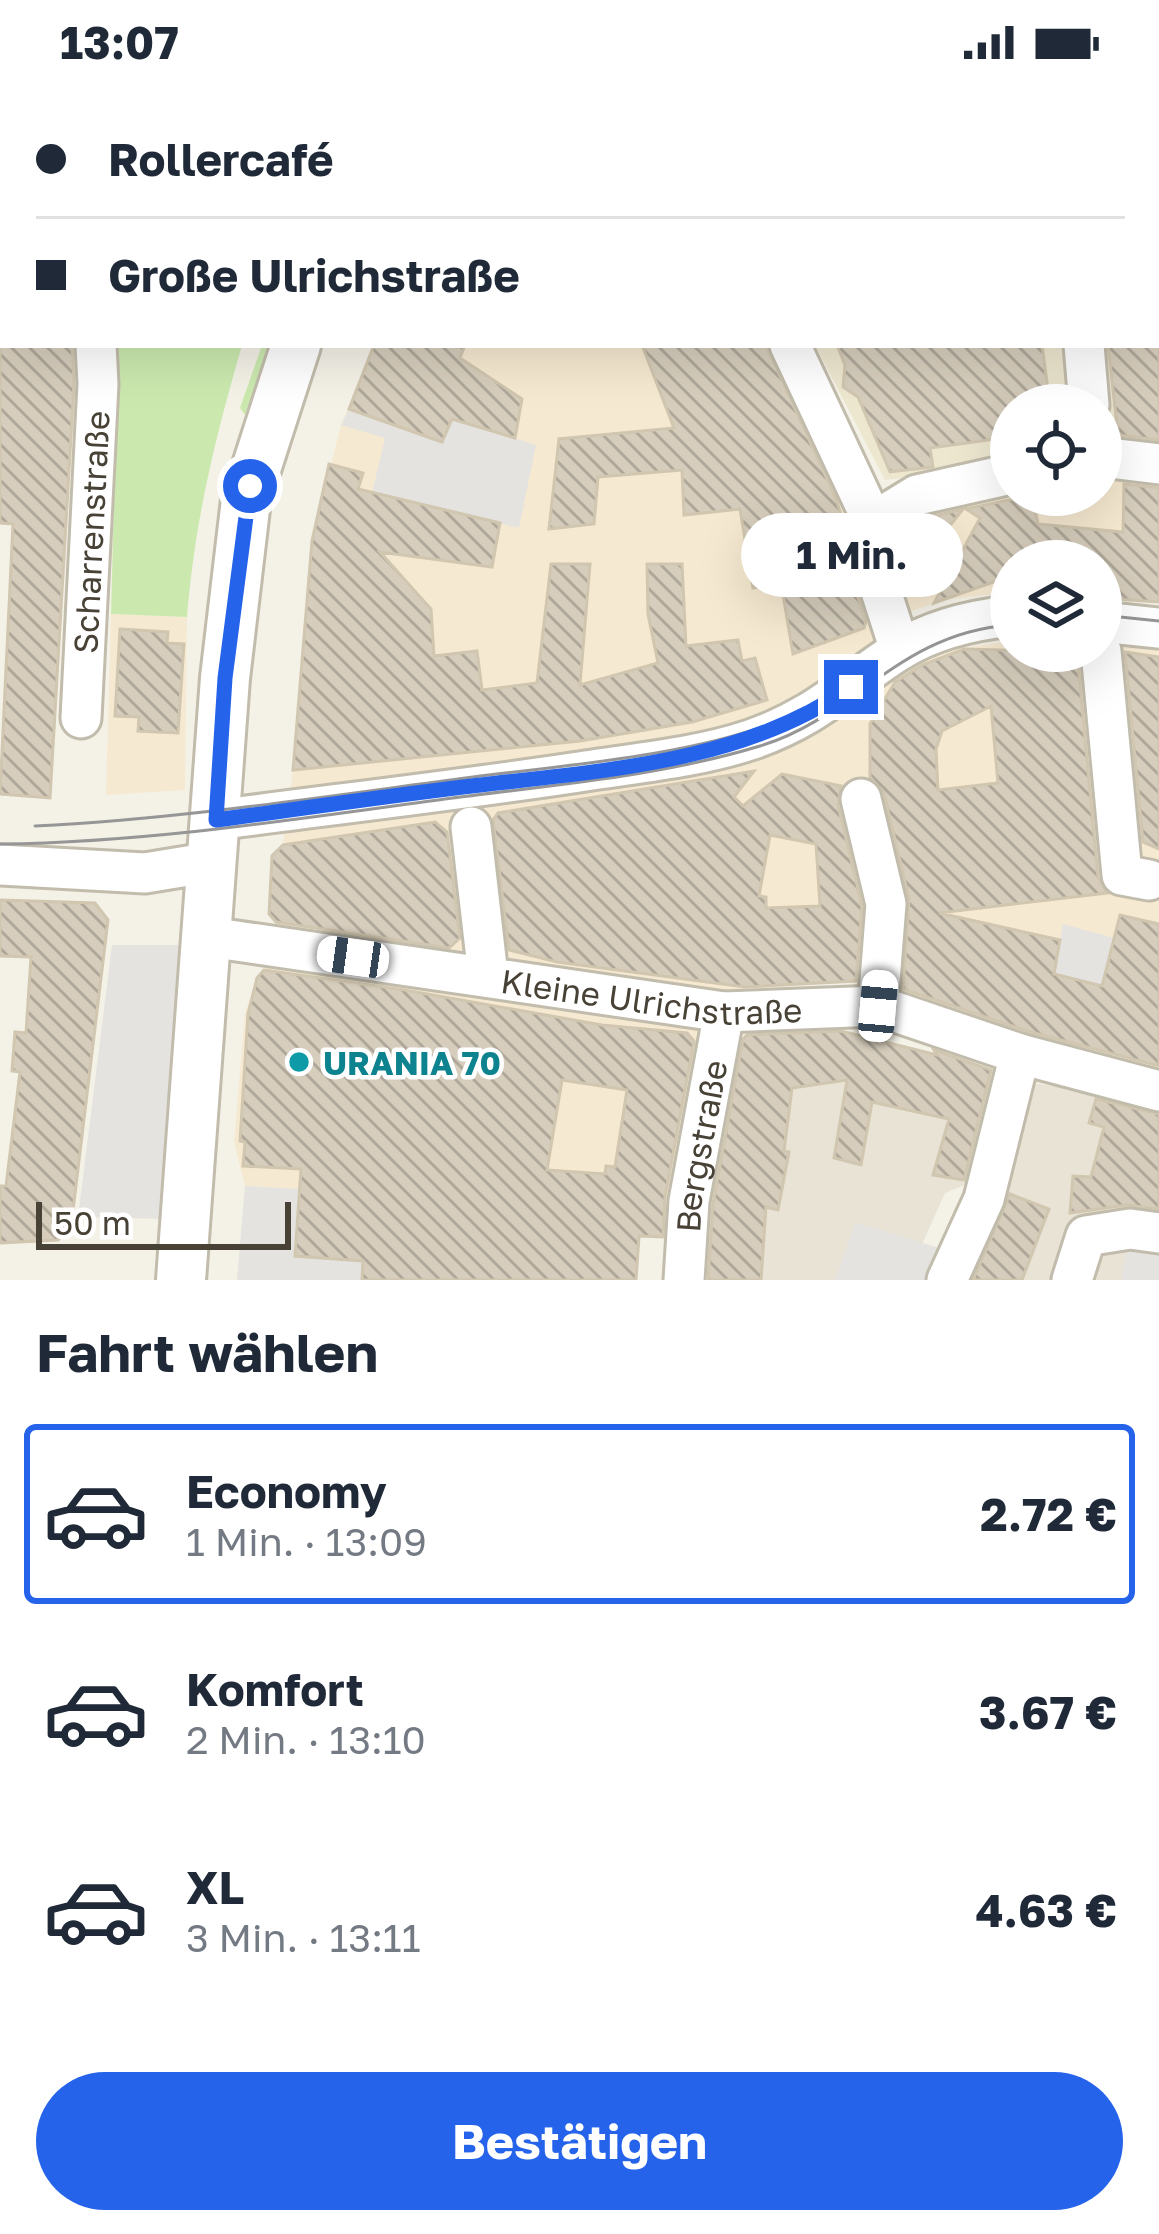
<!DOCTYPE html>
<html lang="de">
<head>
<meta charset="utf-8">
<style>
	body { margin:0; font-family:"Golos Text",sans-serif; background:#f6f6f7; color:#1f2937; height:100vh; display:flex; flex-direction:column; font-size:45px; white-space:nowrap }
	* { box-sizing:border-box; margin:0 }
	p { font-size:39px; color:#747a83 }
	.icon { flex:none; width:66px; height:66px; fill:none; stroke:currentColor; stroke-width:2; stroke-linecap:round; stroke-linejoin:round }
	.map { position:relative; height:1196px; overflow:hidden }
	.panel { display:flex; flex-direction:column; background:#fff; flex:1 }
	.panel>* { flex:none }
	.top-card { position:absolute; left:0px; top:0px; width:1161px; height:264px; box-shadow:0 12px 48px #0002; display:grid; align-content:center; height:264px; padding:0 36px; background:#fff }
	.controls { position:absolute; left:990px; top:300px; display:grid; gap:24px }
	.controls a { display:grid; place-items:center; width:132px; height:132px; border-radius:50%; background:#fff; box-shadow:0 12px 48px #0002; font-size:60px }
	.scale { position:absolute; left:36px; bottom:30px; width:255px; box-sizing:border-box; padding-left:12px; border:6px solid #474136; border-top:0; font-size:33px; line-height:42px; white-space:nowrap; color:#474136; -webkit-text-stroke:9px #fff; paint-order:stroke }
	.end { position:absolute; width:54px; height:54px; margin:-27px; border:15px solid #2563eb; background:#fff; box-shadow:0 0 0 6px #fff }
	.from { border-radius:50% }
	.bubble { position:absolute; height:84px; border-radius:42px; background:#fff; box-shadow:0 12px 48px #0002; font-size:39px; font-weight:700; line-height:84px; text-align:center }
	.car { position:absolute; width:36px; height:72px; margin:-36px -18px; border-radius:15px; box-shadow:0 0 9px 3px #0007; background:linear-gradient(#fff 24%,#345 0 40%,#fff 0 76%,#345 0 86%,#fff 0) }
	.top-card b { display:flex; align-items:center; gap:42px; height:114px; font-size:45px }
	.top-card b+b { border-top:3px solid #e0e1e3 }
	.top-card i { width:30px; height:30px; background:#1f2937 }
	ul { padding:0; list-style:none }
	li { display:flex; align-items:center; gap:36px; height:180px; margin:0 24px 18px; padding:0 12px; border:6px solid transparent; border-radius:12px }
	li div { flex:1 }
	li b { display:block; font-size:45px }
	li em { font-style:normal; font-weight:700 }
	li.current { border-color:#2563eb }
	li>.icon { width:108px; height:108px; stroke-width:1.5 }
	h2 { padding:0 36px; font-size:54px; line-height:144px }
	.cta { display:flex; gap:24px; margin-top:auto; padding:24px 36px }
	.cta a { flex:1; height:138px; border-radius:72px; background:#2563eb; color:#fff; font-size:48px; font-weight:700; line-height:138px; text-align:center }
	.status { display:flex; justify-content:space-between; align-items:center; height:84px; padding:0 60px; background:#fff; direction:ltr }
	.status svg { height:33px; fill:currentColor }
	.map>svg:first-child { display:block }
	.residential { fill:#e8e3d5 }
	.commercial { fill:#f6e9d1 }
	.education { fill:#ede7d0 }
	.green { fill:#cbe9af }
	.parking { fill:#e5e3df }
	.building { fill:url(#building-back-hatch); stroke:#d1c6af; stroke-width:3; fill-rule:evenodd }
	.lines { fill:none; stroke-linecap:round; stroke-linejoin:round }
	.minor-casing { stroke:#c2bcac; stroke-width:45 }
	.tertiary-casing { stroke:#c2bcac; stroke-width:54 }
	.minor { stroke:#fff; stroke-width:39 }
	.tertiary { stroke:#fff; stroke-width:48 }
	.tram { stroke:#969696; stroke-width:3 }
	.route { stroke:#2563eb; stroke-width:15 }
	.culture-dot { fill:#0f9aa8; stroke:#fff; stroke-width:4.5 }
	.labels { text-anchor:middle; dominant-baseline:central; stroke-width:9; stroke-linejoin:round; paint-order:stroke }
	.street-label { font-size:33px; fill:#474136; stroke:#fff }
	.culture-label { font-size:33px; font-weight:bold; fill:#0d838f; stroke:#fff; text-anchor:start }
</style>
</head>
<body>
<div class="status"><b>13:07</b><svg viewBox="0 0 49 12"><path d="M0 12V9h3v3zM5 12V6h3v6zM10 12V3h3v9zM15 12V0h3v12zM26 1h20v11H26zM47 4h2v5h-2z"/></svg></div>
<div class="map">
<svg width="1159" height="1196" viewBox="0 0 1159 1196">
	<defs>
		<pattern id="building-back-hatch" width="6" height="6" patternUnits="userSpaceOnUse" patternTransform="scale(3)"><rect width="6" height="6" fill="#d6cdbc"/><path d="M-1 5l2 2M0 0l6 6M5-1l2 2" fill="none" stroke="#afa89a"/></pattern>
	</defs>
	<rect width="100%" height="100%" fill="#f4f1e7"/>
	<path class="residential" d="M 0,0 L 118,0 L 3,3 L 0,125 Z
		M 824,943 L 996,986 L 972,1098 L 945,1109 L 906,1196 L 707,1196 L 709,1121 L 742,956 L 751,947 Z
		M 1023,998 L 1098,1008 L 1159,1024 L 1159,1196 L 965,1196 Z"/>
	<path class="commercial" d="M 374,261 L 790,261 L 873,438 L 883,549 L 935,568 L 1011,557 L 1011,567 L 1101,567 L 1101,559 L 1159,566 L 1159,992 L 860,897 L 732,906 L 696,959 L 664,1153 L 490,1141 L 491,1117 L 245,1102 L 234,1058 L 245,929 L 257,894 L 264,886 L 267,850 L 278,842 L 269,830 L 272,772 L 283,760 L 293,686 L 312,457 L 341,341 Z
		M 1124,387 L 1125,397 L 1159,401 L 1159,519 L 1101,512 L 1101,477 L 1011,477 L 1011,508 L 944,516 L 909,528 L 898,521 L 885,450 L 933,422 L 1011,407 L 1011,411 L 1101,411 L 1101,389 Z
		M 111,530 L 187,533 L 185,706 L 106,711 Z"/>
	<path class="education" d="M 673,0 L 1159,0 L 1159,379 L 1101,372 L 1101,321 L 1011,321 L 1011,380 L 885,396 L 815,261 L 1158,261 L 1158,3 Z"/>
	<path class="green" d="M 118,261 L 242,261 C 215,355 195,435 187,533 L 111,530 Z
		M 262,261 L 270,261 L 245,331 L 240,324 Z"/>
	<path class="parking" d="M 457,319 L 480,343 L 536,361 L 519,444 L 372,409 L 385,354 L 341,341 L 349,325 L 442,357 Z
		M 1063,840 L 1114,854 L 1103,902 L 1054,890 Z
		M 112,861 L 184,861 L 167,1135 L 78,1133 Z
		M 245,1102 L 300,1105 L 363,1176 L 362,1196 L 237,1196 Z
		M 855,1138 L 959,1170 L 947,1196 L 835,1196 Z
		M 1129,1153 L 1159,1158 L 1159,1196 L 1121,1196 Z"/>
	<path class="building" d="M 0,261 L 72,261 L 74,300 L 50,714 L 0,710 L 13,440 L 0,439 Z
		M 374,261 L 465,261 L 460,274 L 522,315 L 515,354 L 452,335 L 442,358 L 349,325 Z
		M 642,261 L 766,261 L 836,415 L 848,452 L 847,479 L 866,538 L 864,544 L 793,570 L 781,499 L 753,504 L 740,425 L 684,431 L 682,386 L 598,393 L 594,440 L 549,445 L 559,355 L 674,344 Z
		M 837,261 L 1042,261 L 1050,321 L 1011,321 L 1011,353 L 930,364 L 933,383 L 890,388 L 858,313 L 843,303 L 845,281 Z
		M 1108,261 L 1159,261 L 1159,356 L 1118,351 Z
		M 329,380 L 363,389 L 358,405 L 500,439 L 492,483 L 380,468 L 431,525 L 434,572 L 477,567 L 482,606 L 537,599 L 551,480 L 590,480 L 580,601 L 658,579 L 648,530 L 647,480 L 682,480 L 686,562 L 738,556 L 742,577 L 755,574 L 767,616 L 692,638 L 580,657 L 293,686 L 312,457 Z
		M 1124,400 L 1159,404 L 1159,518 L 1101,514 L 1101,477 L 1089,477 L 1085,466 L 1052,477 L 1011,477 L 1011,492 L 934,519 L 980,434 L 966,425 L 1032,411 L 1038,440 L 1123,448 Z
		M 963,425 L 904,500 L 894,470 L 896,452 L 926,434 Z
		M 120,545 L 168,548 L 167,559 L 184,560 L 178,649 L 138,647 L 139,633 L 115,632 Z
		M 964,565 L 1077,568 L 1098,793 L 1107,809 L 939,829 L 1060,856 L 1054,890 L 1102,902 L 1120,831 L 1159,840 L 1159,982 L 1027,947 L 903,905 L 909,815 L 884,709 L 870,693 L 870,640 L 895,598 L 922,581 ZM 991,622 L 998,699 L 938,706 L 936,665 L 942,647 Z
		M 1125,568 L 1159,573 L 1159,765 L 1143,758 Z
		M 754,687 L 734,713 L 743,722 L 782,690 L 841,702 L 838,721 L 862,822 L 856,897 L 745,903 L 557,878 L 509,866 L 493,736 L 498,729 ZM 770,751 L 816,760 L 820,822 L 766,824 L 766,813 L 759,812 Z
		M 435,738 L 447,748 L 460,854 L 449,864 L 276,838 L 269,830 L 272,772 L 283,761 Z
		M 0,816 L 95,819 L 108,836 L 71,1143 L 58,1156 L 0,1159 L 0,1102 L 6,1102 L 20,988 L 12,987 L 15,948 L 26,949 L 31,873 L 0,872 Z
		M 264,886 L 405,906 L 602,941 L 687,949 L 694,957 L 665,1113 L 663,1153 L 639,1152 L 636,1196 L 362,1196 L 363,1177 L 295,1172 L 301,1085 L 243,1082 L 245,1058 L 240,1057 L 248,930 L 257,894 ZM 562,996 L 627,1006 L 615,1083 L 606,1082 L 605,1090 L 547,1086 Z
		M 841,947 L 937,971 L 934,966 L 991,986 L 964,1096 L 933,1091 L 949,1035 L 872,1018 L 861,1081 L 834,1074 L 847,996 L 792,1004 L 784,1067 L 789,1068 L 778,1126 L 766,1123 L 761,1196 L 708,1196 L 713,1120 L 743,955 L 747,951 Z
		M 1096,1015 L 1159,1030 L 1159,1125 L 1127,1121 L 1070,1129 L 1073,1092 L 1091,1093 L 1104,1043 L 1089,1039 Z
		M 1010,1110 L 1049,1125 L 1022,1196 L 973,1196 Z"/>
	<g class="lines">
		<g class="minor-casing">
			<g id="minor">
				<path d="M 645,0 L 647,3"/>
				<path d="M 145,3 L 145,0"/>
				<path d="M 224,3 L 227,0"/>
				<path d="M 1158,96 L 1159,95"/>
				<path d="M 0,151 L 3,150"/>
				<path d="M 790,261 L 873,438 L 870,473 L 900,566"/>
				<path d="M 1084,261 L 1089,321"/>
				<path d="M 1101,373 L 1159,380"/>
				<path d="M 873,438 L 917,411 L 1011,390"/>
				<path d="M 1101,538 L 1159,544"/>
				<path d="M 1101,567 L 1122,791 L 1149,796"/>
				<path id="s1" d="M 81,634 L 98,300 L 96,261"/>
				<path d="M 861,715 L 886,820 L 878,922"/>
				<path d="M 216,736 C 337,720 459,706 579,688 C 635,679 696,674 750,656 C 815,634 844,602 898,567 C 931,546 973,536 1011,532"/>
				<path d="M 471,743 L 488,892"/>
				<path d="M 0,781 L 145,789 L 212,778"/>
				<path id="s2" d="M 209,853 L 724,928 L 878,922 L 1020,970 L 1159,1007"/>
				<path id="s3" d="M 684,1196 L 689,1117 L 724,928"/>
				<path d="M 947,1196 L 984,1115 L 1020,970"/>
				<path d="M 1072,1196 L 1086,1152 L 1130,1145 L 1159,1149"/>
			</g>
		</g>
		<g class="tertiary-casing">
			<path id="tertiary" d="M 446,3 L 448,0
				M 181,1196 L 225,594 L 246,416 L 296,261"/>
		</g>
		<use href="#minor" class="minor"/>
		<use href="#tertiary" class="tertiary"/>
		<path class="tram" d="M 1101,531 L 1159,537
			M 35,742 C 182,735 327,712 473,693 C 568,681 701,671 788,633
			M 0,760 C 150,758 297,735 445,715 C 550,701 658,693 760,662 C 856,633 898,549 1011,541"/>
	</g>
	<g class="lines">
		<path class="route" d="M 250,402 L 225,594 L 216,736 C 299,725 381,713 463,703 C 594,687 740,681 851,603"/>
	</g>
	<circle class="culture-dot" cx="299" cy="978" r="12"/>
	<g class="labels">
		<g class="street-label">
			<text stroke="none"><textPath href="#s1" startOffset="186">Scharrenstraße</textPath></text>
			<text stroke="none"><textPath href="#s2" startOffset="447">Kleine Ulrichstraße</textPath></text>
			<text stroke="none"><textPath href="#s3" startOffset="135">Bergstraße</textPath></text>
		</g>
		<g class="culture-label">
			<text x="323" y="978">URANIA 70</text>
		</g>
	</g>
</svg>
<div class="controls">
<a><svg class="icon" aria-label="locate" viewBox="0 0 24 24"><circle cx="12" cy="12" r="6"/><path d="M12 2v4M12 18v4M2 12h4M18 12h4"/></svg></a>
<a><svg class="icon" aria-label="layers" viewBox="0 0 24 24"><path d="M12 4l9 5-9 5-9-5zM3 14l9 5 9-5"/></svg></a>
</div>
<div class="scale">50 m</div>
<i class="end from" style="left:250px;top:402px"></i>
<i class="end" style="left:851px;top:603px"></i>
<div class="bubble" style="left:741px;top:429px;width:222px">1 Min.</div>
<i class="car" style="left:353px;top:873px;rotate:278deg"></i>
<i class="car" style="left:878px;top:922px;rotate:5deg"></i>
<div class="top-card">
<b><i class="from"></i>Rollercafé</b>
<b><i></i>Große Ulrichstraße</b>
</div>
</div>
<section class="panel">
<h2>Fahrt wählen</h2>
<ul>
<li class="current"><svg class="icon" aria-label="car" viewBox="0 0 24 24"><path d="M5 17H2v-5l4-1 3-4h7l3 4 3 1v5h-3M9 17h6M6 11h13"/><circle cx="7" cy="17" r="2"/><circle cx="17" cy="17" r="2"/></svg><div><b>Economy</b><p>1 Min. · 13:09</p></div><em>2.72 €</em></li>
<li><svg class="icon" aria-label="car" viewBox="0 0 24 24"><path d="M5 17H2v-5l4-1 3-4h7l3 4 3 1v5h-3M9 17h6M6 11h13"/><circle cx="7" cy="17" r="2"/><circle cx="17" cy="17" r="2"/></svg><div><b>Komfort</b><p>2 Min. · 13:10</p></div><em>3.67 €</em></li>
<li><svg class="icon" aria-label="car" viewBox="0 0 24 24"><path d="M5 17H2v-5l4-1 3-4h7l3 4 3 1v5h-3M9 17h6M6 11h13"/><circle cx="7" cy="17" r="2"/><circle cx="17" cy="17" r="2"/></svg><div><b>XL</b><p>3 Min. · 13:11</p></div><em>4.63 €</em></li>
</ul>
<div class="cta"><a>Bestätigen</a></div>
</section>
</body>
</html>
